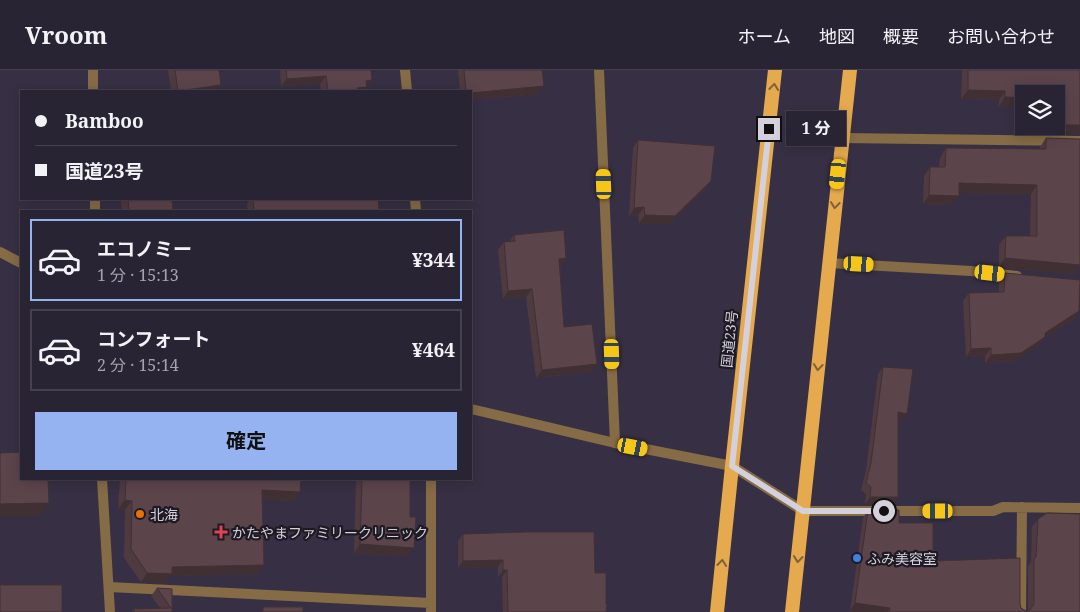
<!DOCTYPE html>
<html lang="ja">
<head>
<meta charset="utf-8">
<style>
	body { margin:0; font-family:"Noto Serif","Noto Sans JP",serif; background:#35303f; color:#f1f3f6; height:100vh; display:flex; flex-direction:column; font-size:19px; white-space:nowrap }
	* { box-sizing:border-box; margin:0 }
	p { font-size:16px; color:#a5a4ac }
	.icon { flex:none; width:28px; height:28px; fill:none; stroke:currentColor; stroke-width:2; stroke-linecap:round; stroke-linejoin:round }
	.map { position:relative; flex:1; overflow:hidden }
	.side { position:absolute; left:20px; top:140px; width:452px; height:270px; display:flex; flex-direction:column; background:#292433; border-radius:0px; box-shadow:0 2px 12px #0003,0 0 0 1px #45414e }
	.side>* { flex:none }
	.top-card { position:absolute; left:20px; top:20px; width:452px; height:110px; border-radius:0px; box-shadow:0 2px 12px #0003,0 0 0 1px #45414e; display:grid; align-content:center; height:110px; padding:0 15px; background:#292433 }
	.buttons { position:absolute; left:1015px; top:15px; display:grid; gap:10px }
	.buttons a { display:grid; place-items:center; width:50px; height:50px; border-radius:0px; background:#292433; box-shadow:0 2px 12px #0003,0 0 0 1px #45414e; font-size:25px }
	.end { position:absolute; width:22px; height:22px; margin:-11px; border:6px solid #d4d0dc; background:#111; box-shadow:0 0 0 2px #111 }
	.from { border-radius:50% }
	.bubble { position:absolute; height:35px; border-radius:0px; background:#292433; box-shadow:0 2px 12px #0003,0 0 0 1px #45414e; font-size:16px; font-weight:700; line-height:35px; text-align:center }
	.car { position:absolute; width:15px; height:30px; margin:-15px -8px; border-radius:6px; box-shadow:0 0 4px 1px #0007; background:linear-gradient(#f5c518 24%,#345 0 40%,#f5c518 0 76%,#345 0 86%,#f5c518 0) }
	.top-card b { display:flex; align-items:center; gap:18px; height:48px; font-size:19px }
	.top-card b+b { border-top:1px solid #45414e }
	.top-card i { width:12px; height:12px; background:#f1f3f6 }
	ul { padding:9px 0 0; list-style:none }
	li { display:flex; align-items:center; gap:15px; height:82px; margin:0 10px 8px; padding:0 5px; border:2px solid #45414e; border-radius:0px }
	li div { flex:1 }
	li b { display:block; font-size:19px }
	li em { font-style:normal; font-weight:700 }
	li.current { border-color:#95b2f1 }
	li>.icon { width:45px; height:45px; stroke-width:1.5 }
	.primary-button { display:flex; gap:10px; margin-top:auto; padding:10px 15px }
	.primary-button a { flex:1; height:58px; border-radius:0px; background:#95b2f1; color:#111; font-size:20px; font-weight:700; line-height:58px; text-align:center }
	header { display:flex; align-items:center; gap:30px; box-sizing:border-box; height:70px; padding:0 25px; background:#292433; border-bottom:1px solid #45414e }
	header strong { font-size:24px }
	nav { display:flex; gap:28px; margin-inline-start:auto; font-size:18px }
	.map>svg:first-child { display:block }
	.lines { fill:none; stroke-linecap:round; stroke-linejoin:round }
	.minor { stroke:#856b46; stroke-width:10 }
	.tertiary { stroke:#856b46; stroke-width:10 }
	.trunk { stroke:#e5a94e; stroke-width:14 }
	.wall { fill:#4f3a40 }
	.shaded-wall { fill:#403034 }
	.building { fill:#5c444b; stroke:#403034 }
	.oneway { stroke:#816238 }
	.route { stroke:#d4d0dc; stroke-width:6 }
	.food-dot { fill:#e8710a; stroke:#1d1a23; stroke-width:2 }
	.health-dot { fill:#e0444e; stroke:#1d1a23; stroke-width:2 }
	.shop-dot { fill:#3f7fe0; stroke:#1d1a23; stroke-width:2 }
	.labels { text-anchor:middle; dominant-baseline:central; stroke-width:4.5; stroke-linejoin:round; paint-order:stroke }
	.street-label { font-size:14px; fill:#d4d0dc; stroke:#1d1a23 }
	.poi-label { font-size:14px; fill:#d4d0dc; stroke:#1d1a23; text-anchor:start }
</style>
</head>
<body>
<header>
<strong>Vroom</strong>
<nav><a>ホーム</a><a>地図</a><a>概要</a><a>お問い合わせ</a></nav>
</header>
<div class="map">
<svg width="1080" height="542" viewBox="0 0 1080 542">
	<rect width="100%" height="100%" fill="#373044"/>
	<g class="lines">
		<path class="minor" d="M 93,0 L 93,21
			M 405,0 L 407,21
			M 599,0 L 615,373
			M 842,68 L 1080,71
			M 95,129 L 95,141
			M 415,129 L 416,141
			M 829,193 L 971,201 L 1017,206
			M 102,409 L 110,542
			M 803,441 L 993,441 L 1003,437 L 1080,438
			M 109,517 L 431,533
			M 431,542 L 431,409
			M 1021,542 L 1022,437"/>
		<path class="tertiary" d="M 0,182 L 21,193
			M 471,339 L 615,373 L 732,396 L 803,441"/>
		<path class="trunk" d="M 717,542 L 732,396 L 775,0
			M 792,542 L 850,0"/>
	</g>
	<path class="wall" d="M 168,0 L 219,0 L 216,21 L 171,21 Z
		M 280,0 L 371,0 L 372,10 L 364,21 L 321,21 L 320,14 L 281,16 Z
		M 458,0 L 542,0 L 538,24 L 471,30 L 471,21 L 460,21 Z
		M 962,0 L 1080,0 L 1080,64 L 1040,64 L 1040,56 L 1056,56 L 1056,24 L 999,36 L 999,30 L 961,29 Z
		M 1046,68 L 1080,69 L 1080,196 L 1074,204 L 999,197 L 999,175 L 1006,166 L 1030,166 L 1031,124 L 959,123 L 952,135 L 923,134 L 924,106 L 930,97 L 939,97 L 940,88 L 946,78 L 1040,79 L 1040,77 Z
		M 638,70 L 711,111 L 705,119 L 669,154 L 639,153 L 638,145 L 629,146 L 633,78 Z
		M 121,129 L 172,129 L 173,141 L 122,141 Z
		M 250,129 L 378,129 L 379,141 L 248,141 L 247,134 Z
		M 514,165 L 566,188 L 561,196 L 560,196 L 564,257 L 591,302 L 536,308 L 526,227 L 503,229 L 498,180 L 504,172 L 509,172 Z
		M 1005,203 L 1079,241 L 1074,249 L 1044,268 L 1039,275 L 1015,291 L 985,293 L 985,286 L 966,287 L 963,231 L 969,223 L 999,222 L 999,211 Z
		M 883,297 L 902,351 L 898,350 L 894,434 L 865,434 L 866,424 L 861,420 L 866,400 L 878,304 Z
		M 120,409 L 301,409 L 300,422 L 294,431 L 262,429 L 264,495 L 257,504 L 171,506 L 166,513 L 141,512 L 124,488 L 125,440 L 118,439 Z
		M 356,409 L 410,409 L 407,486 L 354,483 Z
		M 868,440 L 899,453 L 933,491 L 1020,534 L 1021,538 L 1026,541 L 1028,540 L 1028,496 L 1031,492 L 1032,457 L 1038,449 L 1080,542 L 856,542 L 850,541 L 863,448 Z
		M 463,464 L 595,503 L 606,542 L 503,542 L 502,507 L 498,507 L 498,497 L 458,498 L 458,471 Z
		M 157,518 L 172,519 L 172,542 L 132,542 L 134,539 L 160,538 L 151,526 Z"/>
	<path class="shaded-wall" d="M 326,6 L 320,14 L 281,16 L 287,9 Z
		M 372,10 L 364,21 L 355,21 L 357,18 L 366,11 Z
		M 221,15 L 216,21 L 177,21 L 178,21 Z
		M 544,16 L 538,24 L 471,30 L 471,23 Z
		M 968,20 L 1005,21 L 999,30 L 961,29 Z
		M 1005,27 L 1024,28 L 1024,37 L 999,36 Z
		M 1056,55 L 1080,55 L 1080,64 L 1040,64 L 1045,56 L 1056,56 Z
		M 711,111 L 705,119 L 669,154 L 639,153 L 645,145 Z
		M 959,113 L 1037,115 L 1031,124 L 953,123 Z
		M 929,125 L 959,126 L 952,135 L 923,134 Z
		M 644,137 L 638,145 L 629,146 L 634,138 Z
		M 566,188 L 561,196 L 553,197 L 559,189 Z
		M 1005,188 L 1080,195 L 1080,196 L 1074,204 L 999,197 Z
		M 532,219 L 526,227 L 503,229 L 508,221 Z
		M 1079,241 L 1074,249 L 1044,268 L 1039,275 L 1015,291 L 985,293 L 991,285 L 1045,263 Z
		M 991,278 L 985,286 L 966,287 L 971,279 Z
		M 597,294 L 591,302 L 536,308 L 542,300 Z
		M 898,342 L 907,344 L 902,351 L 893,349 Z
		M 262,420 L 300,422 L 294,431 L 256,429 Z
		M 870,427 L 898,427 L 894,434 L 865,434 Z
		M 125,430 L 132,431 L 125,440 L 118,439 Z
		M 49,433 L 40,446 L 0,447 L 0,434 Z
		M 360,474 L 414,478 L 407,486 L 354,483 Z
		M 503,490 L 498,497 L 458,498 L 463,491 Z
		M 264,495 L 257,504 L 171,506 L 166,513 L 141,512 L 147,503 L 172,497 Z
		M 503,500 L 507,500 L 502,507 L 498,507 Z
		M 855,533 L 890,538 L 887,542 L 856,542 L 850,541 Z"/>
	<path class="building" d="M 175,0 L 219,0 L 221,15 L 178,21 Z
		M 286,0 L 371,0 L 372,10 L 366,11 L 367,17 L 357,18 L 358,21 L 328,21 L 326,6 L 287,9 Z
		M 464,0 L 542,0 L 544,16 L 471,23 L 471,21 L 466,21 Z
		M 968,0 L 1080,0 L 1080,55 L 1056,55 L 1056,24 L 1024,24 L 1024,28 L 1005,27 L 1005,21 L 968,20 Z
		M 1046,68 L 1080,69 L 1080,195 L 1005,188 L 1006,166 L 1037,166 L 1037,115 L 959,113 L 959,126 L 929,125 L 930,97 L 945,97 L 946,78 L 1046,79 Z
		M 638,70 L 715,76 L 711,111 L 675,146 L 645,145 L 644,137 L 634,138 Z
		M 128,129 L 172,129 L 173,141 L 129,141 Z
		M 253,129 L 378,129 L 379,141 L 254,141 Z
		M 564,160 L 566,188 L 559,189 L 564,257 L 592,254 L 597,294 L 542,300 L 532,219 L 508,221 L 504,172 L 515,171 L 514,165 Z
		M 1005,203 L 1080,210 L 1079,241 L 1045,263 L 1045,267 L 1021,283 L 991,285 L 991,278 L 971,279 L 969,223 L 1004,222 Z
		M 883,297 L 913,299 L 907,344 L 898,342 L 898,427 L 870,427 L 871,417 L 866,413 L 871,393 Z
		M 21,382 L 21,409 L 48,409 L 49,433 L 0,434 L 0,383 Z
		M 126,409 L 301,409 L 300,422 L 262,420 L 264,495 L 172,497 L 172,504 L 147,503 L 131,479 L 132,431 L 125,430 Z
		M 362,409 L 410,409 L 410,447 L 416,447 L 414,478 L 360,474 Z
		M 868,440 L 899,440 L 899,453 L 933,453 L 933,491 L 1020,488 L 1020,534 L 1021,538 L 1026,541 L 1030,540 L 1034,534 L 1034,488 L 1036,487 L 1038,449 L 1047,443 L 1080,444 L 1080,542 L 889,542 L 890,538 L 855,533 Z
		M 525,462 L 594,462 L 595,503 L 606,503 L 606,534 L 607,534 L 606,542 L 508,542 L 507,500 L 503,500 L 503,490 L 463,491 L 463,464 Z
		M 0,515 L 62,515 L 62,542 L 0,542 Z
		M 157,518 L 172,519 L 172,542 L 134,542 L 134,539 L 171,538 Z
		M 263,537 L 303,537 L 303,542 L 263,542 Z"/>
	<defs><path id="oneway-chevron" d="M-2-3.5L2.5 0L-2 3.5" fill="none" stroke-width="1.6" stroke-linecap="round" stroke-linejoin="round" transform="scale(1.25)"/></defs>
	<g class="oneway">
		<use href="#oneway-chevron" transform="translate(774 17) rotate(-84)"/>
		<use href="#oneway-chevron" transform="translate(835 135) rotate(96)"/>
		<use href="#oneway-chevron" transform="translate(818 297) rotate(96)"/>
		<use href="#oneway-chevron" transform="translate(798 489) rotate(96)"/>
		<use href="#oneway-chevron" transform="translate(722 493) rotate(-84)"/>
	</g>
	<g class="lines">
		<path class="route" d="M 769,59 L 732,396 L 803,441 L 884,441"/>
	</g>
	<circle class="food-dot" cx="140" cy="444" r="5"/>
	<path class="health-dot" d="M218.5 454.5h5v5h5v5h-5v5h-5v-5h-5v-5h5z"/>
	<circle class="shop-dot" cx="857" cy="488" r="5"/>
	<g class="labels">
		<g class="street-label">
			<text transform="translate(729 269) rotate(-84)">国道23号</text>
		</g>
		<g class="poi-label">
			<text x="150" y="444">北海</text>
			<text x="232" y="462">かたやまファミリークリニック</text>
			<text x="867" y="488">ふみ美容室</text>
		</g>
	</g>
</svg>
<div class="buttons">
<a><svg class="icon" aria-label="layers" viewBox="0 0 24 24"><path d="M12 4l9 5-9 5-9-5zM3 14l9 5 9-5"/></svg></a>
</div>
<i class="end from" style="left:884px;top:441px"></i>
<i class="end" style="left:769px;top:59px"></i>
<div class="bubble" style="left:786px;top:41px;width:60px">1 分</div>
<i class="car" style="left:838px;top:104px;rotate:186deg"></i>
<i class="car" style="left:604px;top:114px;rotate:358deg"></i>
<i class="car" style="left:859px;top:194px;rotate:93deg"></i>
<i class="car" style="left:990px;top:203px;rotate:96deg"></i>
<i class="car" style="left:612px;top:284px;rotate:178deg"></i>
<i class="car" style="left:633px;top:377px;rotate:101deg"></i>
<i class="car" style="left:938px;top:441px;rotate:270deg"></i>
<div class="top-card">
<b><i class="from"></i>Bamboo</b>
<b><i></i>国道23号</b>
</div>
<section class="side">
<ul>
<li class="current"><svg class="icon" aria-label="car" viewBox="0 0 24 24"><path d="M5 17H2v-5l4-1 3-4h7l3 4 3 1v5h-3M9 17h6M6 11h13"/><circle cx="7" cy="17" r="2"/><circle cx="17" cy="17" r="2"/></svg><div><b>エコノミー</b><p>1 分 · 15:13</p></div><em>¥344</em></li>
<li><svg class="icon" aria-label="car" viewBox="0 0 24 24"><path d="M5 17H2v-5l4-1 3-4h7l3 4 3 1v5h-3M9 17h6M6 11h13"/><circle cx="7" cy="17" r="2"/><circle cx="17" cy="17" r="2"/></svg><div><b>コンフォート</b><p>2 分 · 15:14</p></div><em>¥464</em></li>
</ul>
<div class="primary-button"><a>確定</a></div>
</section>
</div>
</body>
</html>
